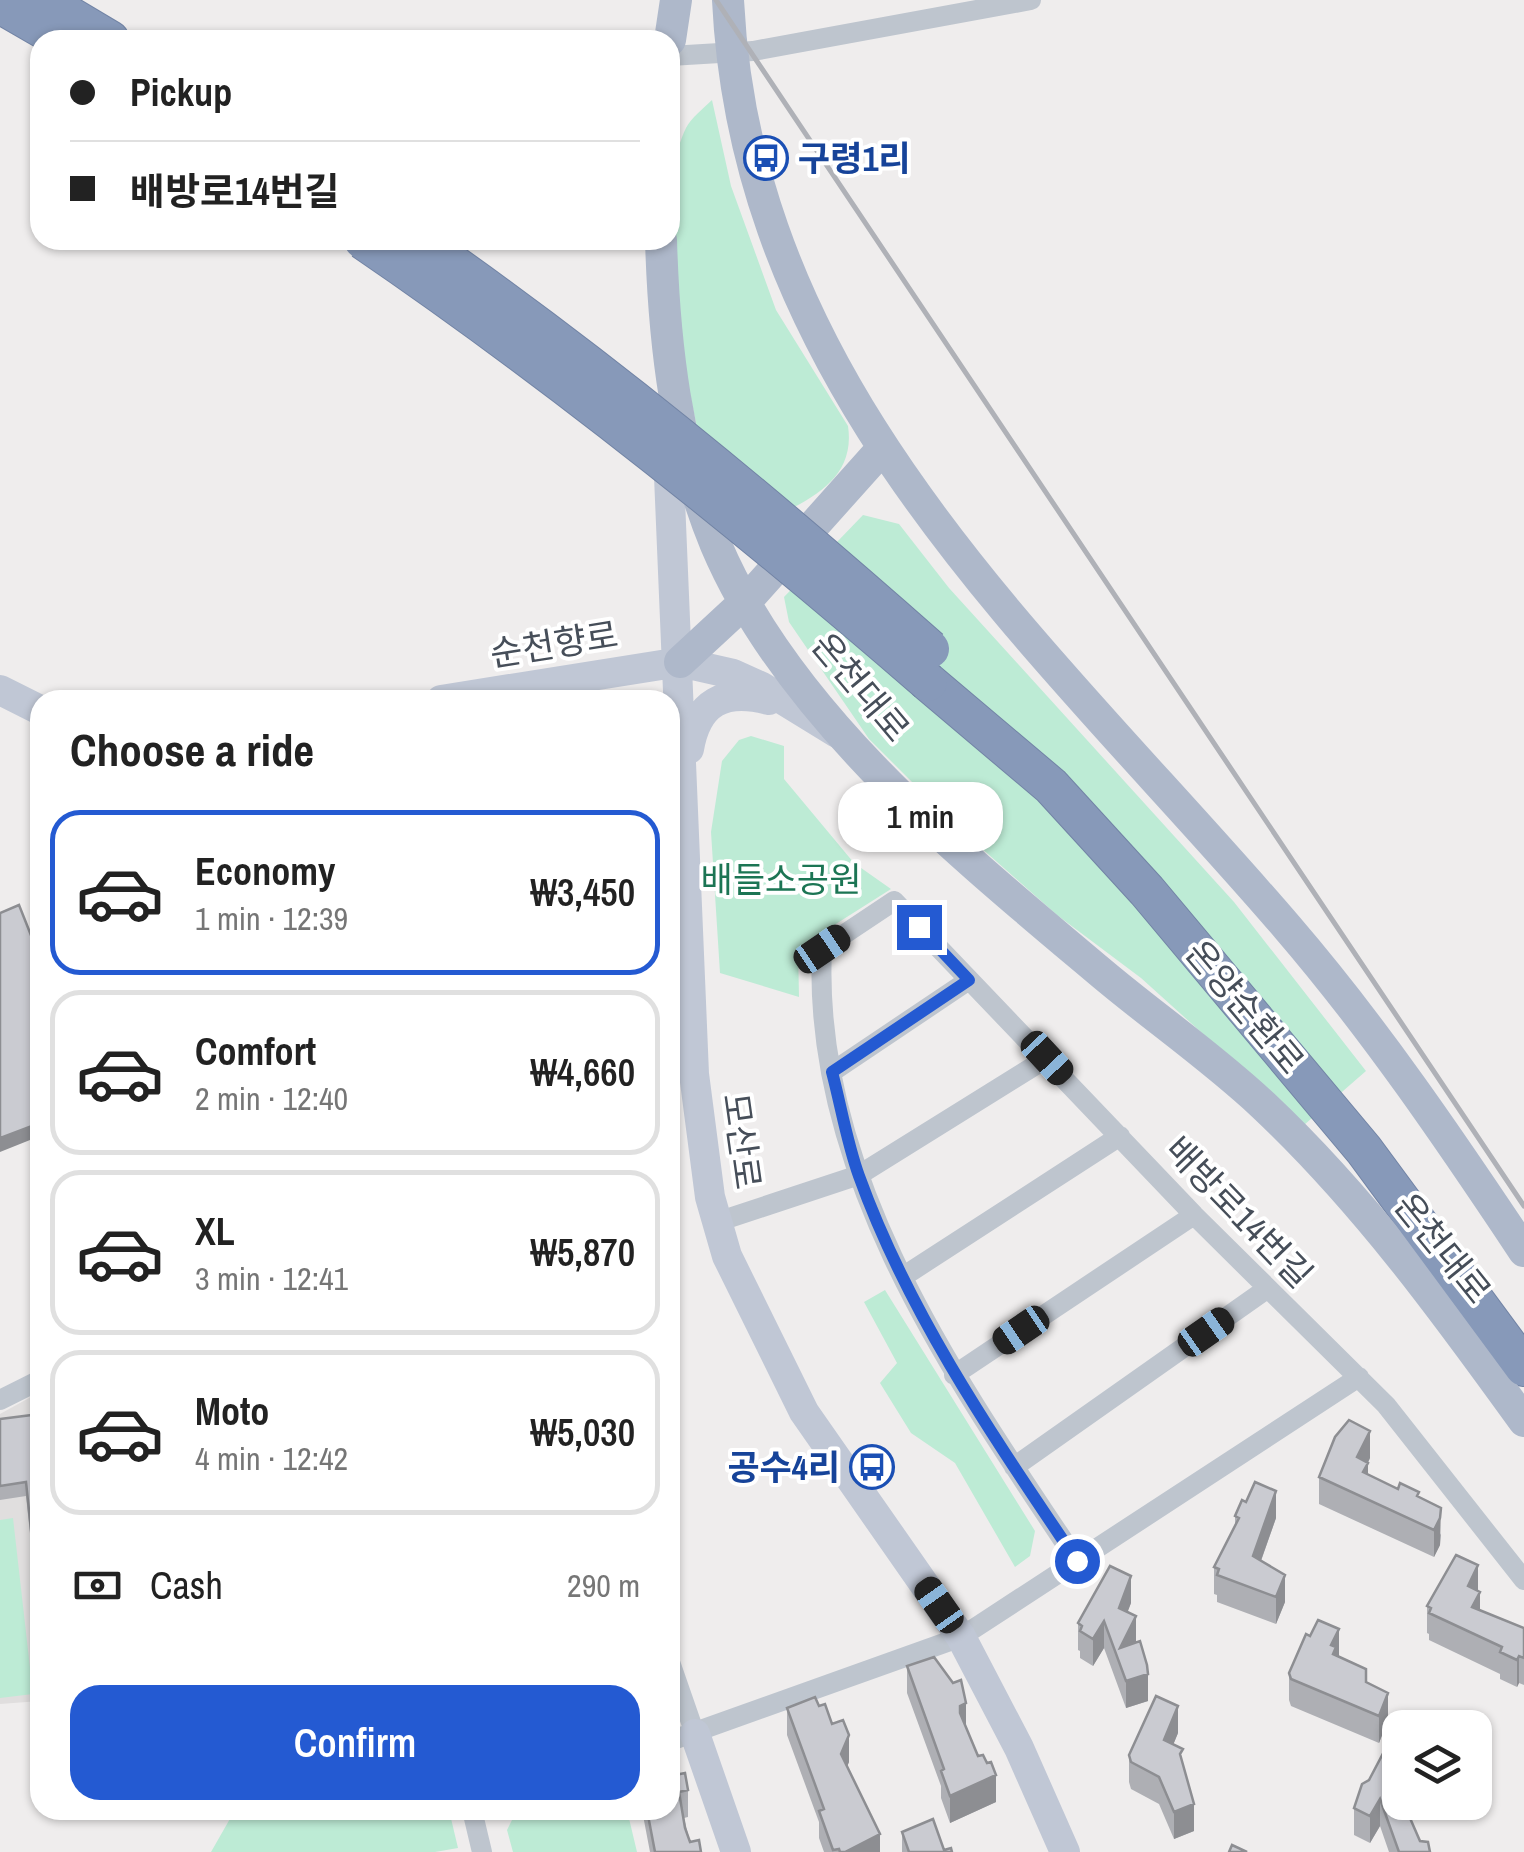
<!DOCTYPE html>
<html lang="en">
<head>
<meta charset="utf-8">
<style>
	body { margin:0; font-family:"Archivo Narrow","Noto Sans KR",sans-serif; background:#f2f2f2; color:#222; height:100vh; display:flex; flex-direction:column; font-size:38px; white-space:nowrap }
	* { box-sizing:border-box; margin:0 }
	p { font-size:32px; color:#767676 }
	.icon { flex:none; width:55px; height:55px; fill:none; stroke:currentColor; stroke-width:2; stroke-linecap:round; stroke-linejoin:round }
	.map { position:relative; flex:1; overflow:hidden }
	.side { position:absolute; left:30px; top:690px; width:650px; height:1130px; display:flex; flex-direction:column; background:#fff; border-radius:30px; box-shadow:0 2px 8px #0004 }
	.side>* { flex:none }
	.guide { position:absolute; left:30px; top:30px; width:650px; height:220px; border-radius:30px; box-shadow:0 2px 8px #0004; display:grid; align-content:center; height:220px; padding:0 40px; background:#fff }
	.tools { position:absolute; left:1382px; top:1710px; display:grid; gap:20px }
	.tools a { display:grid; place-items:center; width:110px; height:110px; border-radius:20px; background:#fff; box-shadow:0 2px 8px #0004; font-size:50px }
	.end { position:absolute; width:45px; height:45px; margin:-22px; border:12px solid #245ad2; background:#fff; box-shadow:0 0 0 5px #fff }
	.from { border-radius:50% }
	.bubble { position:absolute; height:70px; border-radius:30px; background:#fff; box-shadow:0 2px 8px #0004; font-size:32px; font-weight:600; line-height:70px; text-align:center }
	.car { position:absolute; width:30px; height:60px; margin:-30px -15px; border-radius:12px; box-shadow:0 0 8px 2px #0007; background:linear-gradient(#222 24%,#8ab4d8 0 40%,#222 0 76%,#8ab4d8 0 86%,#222 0) }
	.guide b { display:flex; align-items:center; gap:35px; height:95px; font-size:38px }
	.guide b+b { border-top:2px solid #e0e0e0 }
	.guide i { width:25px; height:25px; background:#222 }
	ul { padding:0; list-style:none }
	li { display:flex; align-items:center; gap:30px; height:165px; margin:0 20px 15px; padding:0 20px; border:5px solid #e0e0e0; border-radius:30px }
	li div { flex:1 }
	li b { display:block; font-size:38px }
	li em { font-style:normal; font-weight:600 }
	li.current { border-color:#245ad2 }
	li>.icon { width:90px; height:90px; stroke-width:1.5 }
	h2 { padding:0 40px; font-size:45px; line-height:120px }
	.pay { display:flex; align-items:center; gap:25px; height:110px; padding:0 40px; font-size:38px }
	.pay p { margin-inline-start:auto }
	.action { display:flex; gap:20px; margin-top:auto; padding:20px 40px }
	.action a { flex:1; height:115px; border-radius:30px; background:#245ad2; color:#fff; font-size:40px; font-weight:600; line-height:115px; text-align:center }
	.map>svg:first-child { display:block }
	.education { fill:#e0dede }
	.green { fill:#bdebd5 }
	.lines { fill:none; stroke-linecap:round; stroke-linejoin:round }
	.highway-casing { stroke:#7284a5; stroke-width:40 }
	.street { stroke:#bec5ce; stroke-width:20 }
	.secondary { stroke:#c0c7d5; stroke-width:30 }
	.primary { stroke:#aeb8ca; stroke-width:32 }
	.highway { stroke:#8799b9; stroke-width:38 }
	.rail { stroke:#afb1b7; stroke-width:5 }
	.highway-bridge-casing { stroke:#7284a5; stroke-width:40; stroke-linecap:butt }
	.highway-bridge { stroke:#8799b9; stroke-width:38 }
	.wall { fill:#aeafb4 }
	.shaded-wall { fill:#8d8e92 }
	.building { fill:#cacbd1; stroke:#8d8e92; stroke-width:2.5 }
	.route { stroke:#245ad2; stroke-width:12 }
	.labels { text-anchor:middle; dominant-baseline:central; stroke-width:8; stroke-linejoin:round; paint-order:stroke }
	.transit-label { font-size:35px; font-weight:bold; fill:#164399; stroke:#fff; text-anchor:start }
	.street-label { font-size:35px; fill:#464e59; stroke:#fff }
	.park-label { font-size:35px; fill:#1c7554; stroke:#fff }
</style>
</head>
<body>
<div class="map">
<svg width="1524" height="1852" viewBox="0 0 1524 1852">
	<rect width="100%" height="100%" fill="#efeded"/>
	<path class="education" d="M 40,1392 L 40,1701 L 0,1704 L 0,1414 Z"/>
	<path class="green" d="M 712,100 L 731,186 L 776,310 L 848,426 C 857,486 797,505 753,527 L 715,507 C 694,415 644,214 686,128 C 691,118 704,108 712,100 Z
		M 863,515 L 899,524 L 949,588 L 1234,902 L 1366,1071 L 1304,1125 L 1141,978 L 1057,915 L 954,824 L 869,739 L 789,622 L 784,597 Z
		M 751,736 L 784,746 L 784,779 L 854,863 L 891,889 L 798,948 L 799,997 L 720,973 L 711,832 L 722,761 L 739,740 Z
		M 885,1290 L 1035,1531 L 1030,1556 L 1015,1567 L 955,1463 L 911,1433 L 880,1383 L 897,1363 L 864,1302 Z
		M 13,1518 L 33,1694 L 0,1698 L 0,1520 Z
		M 235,1810 L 449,1810 L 458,1848 L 435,1852 L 211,1852 Z
		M 517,1810 L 627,1810 L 637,1852 L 513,1852 L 507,1830 Z"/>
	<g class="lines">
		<g class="highway-casing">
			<path id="highway" d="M 43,0 L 110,40
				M 0,4 L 62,40
				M 928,682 L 1051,786 L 1147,891 L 1364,1150 L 1524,1367"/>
		</g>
		<path class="street" d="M 670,56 L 753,51 L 1031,0
			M 832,1072 L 969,980
			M 717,1222 L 859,1175 L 1047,1058
			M 904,1276 L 1120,1136
			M 954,1375 L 1194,1215
			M 0,1400 L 40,1380
			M 1014,1467 L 1268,1288
			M 1077,1561 C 957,1381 811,1176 822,949 L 894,901 L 1194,1215 L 1386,1405 L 1524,1580
			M 670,1662 L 695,1734
			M 670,1741 L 961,1637 L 1359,1377
			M 472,1810 L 482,1852"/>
		<path class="secondary" d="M 668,452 L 694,1074 L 710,1197 L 727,1256 L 804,1412 L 961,1637 L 1019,1748 L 1065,1852
			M 0,690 L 40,710
			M 441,700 L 680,662 L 733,674 L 762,687 L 837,733
			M 689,749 C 697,702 724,688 769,700
			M 695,1734 L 736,1852"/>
		<path class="primary" d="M 728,0 C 747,396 1047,647 1287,927 C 1374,1028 1450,1140 1524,1251
			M 670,40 L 676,0
			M 661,240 C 664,343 676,449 716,545 C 788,715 960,854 1099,971 C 1152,1016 1212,1057 1263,1105 C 1363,1199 1444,1310 1524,1421
			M 680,662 L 747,600 L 882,449"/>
		<use href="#highway" class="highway"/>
		<path class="rail" d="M 716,0 L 1524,1206"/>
		<g class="highway-bridge-casing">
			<path id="highway-bridge" d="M 363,240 C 561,375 747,525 928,682
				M 419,240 C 600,366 765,503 930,649"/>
		</g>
		<use href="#highway-bridge" class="highway-bridge"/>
	</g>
	<path class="wall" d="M 40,1414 L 40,1628 L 26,1496 L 0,1500 L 0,1419 Z
		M 1370,1458 L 1368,1463 L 1368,1474 L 1398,1489 L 1419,1497 L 1441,1535 L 1440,1545 L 1434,1557 L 1319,1504 L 1319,1477 Z
		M 1235,1516 L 1276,1518 L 1261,1561 L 1285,1602 L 1276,1624 L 1217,1602 L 1217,1595 L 1214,1594 L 1214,1567 L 1235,1526 Z
		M 1478,1591 L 1480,1610 L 1524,1628 L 1524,1685 L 1519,1683 L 1517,1687 L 1500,1679 L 1500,1674 L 1429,1640 L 1429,1634 L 1427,1633 L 1427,1606 Z
		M 1131,1603 L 1127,1612 L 1136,1643 L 1148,1701 L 1126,1708 L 1104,1648 L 1093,1666 L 1080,1658 L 1080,1651 L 1078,1650 L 1078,1623 Z
		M 1339,1657 L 1366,1682 L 1388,1720 L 1379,1743 L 1291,1706 L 1289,1700 L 1289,1673 Z
		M 907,1666 L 966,1729 L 996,1802 L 950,1823 L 941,1798 L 941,1786 L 907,1693 Z
		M 819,1706 L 832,1724 L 849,1762 L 847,1766 L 880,1852 L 824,1852 L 819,1838 L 819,1822 L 787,1735 L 787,1708 Z
		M 1178,1733 L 1173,1745 L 1183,1763 L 1194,1831 L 1174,1839 L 1159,1804 L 1131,1789 L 1129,1782 L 1129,1755 Z
		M 675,1775 L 688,1790 L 688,1817 L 684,1818 L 690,1842 L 701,1852 L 650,1852 L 642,1810 L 670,1810 Z
		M 1369,1780 L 1400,1802 L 1420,1841 L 1430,1852 L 1389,1852 L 1380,1826 L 1370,1843 L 1354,1835 L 1354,1808 Z
		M 902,1832 L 944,1850 L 952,1852 L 902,1852 Z"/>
	<path class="shaded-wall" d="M 40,1123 L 40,1136 L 0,1152 L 0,1138 Z
		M 1370,1431 L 1370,1458 L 1363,1472 L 1368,1463 L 1368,1490 L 1363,1499 L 1363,1472 L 1357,1457 Z
		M 1276,1491 L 1276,1518 L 1253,1583 L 1253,1556 Z
		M 1441,1508 L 1440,1545 L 1434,1557 L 1434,1530 Z
		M 1478,1565 L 1478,1592 L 1468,1586 Z
		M 1285,1575 L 1285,1602 L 1276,1624 L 1276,1597 Z
		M 1131,1576 L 1131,1603 L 1119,1635 L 1119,1608 Z
		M 1480,1592 L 1480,1619 L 1472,1607 Z
		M 1136,1616 L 1136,1643 L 1120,1648 Z
		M 1104,1621 L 1104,1648 L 1093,1666 L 1093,1639 Z
		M 1339,1629 L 1339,1656 L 1336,1662 L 1331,1645 Z
		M 1519,1656 L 1519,1683 L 1517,1687 L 1517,1660 Z
		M 1148,1674 L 1148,1701 L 1126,1708 L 1126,1681 Z
		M 1388,1693 L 1388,1720 L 1379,1743 L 1379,1716 Z
		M 966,1703 L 966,1730 L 960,1732 L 960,1706 Z
		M 1178,1706 L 1178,1733 L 1164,1767 L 1164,1740 Z
		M 849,1735 L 849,1762 L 841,1781 L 841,1754 Z
		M 996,1775 L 996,1802 L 950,1823 L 950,1796 Z
		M 1380,1799 L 1380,1826 L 1370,1843 L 1370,1816 Z
		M 1194,1804 L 1194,1831 L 1174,1839 L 1174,1812 Z
		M 880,1834 L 880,1852 L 845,1852 Z"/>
	<path class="building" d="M 19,905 L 40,958 L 40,1123 L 0,1138 L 0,913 Z
		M 40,1414 L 40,1615 L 26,1482 L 0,1486 L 0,1419 Z
		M 1349,1420 L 1370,1431 L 1357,1457 L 1368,1463 L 1363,1472 L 1398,1489 L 1400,1483 L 1419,1492 L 1417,1496 L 1441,1508 L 1440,1518 L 1434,1530 L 1319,1477 L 1335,1437 Z
		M 1255,1482 L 1276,1491 L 1253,1556 L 1285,1575 L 1276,1597 L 1217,1575 L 1219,1569 L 1214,1567 L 1239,1518 L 1235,1516 L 1242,1500 L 1246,1502 Z
		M 1456,1555 L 1478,1565 L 1468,1586 L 1480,1592 L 1472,1607 L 1524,1628 L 1524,1658 L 1519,1656 L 1517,1660 L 1500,1652 L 1502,1647 L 1429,1613 L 1431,1608 L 1427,1606 Z
		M 1110,1566 L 1131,1576 L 1119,1608 L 1136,1616 L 1120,1648 L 1140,1641 L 1147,1665 L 1148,1674 L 1126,1681 L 1104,1621 L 1093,1639 L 1080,1631 L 1082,1626 L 1078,1623 Z
		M 1318,1620 L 1339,1629 L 1331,1645 L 1336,1647 L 1333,1654 L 1366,1669 L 1366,1682 L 1388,1693 L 1379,1716 L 1291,1679 L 1289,1673 L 1306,1634 L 1310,1636 Z
		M 934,1657 L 953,1683 L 961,1680 L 966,1703 L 960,1706 L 960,1713 L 978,1756 L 983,1755 L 987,1763 L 991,1762 L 996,1775 L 950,1796 L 941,1771 L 944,1769 L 907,1666 Z
		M 1156,1696 L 1178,1706 L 1164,1740 L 1183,1749 L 1180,1754 L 1194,1804 L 1174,1812 L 1159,1777 L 1131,1762 L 1129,1755 Z
		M 815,1697 L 819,1706 L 825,1704 L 832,1724 L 843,1720 L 849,1735 L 841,1754 L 880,1834 L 845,1852 L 840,1852 L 839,1849 L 833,1850 L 819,1811 L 824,1809 L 787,1708 Z
		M 1388,1744 L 1400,1750 L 1400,1774 L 1395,1787 L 1400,1790 L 1400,1802 L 1403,1802 L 1420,1841 L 1428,1842 L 1430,1852 L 1399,1852 L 1380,1799 L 1370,1816 L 1354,1808 L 1362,1784 L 1369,1780 Z
		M 670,1761 L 675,1775 L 685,1773 L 688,1790 L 679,1792 L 685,1828 L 690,1842 L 699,1840 L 701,1852 L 655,1852 L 647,1810 L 670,1810 Z
		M 933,1819 L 944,1850 L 951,1848 L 952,1852 L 909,1852 L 902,1832 Z
		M 1232,1845 L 1247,1852 L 1229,1852 Z"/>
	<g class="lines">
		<path class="route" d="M 919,927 L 969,980 L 832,1072 C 841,1106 847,1143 859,1176 C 909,1315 995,1439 1077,1561"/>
	</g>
	<defs>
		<g id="bus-ring" transform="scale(2.25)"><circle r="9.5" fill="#fff" stroke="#1a4fb4" stroke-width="1.5"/><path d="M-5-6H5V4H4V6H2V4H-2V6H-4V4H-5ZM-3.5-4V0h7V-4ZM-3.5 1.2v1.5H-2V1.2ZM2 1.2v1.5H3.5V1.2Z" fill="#1a4fb4"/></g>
	</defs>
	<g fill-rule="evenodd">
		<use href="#bus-ring" x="766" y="158"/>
		<use href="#bus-ring" x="872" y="1467"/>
	</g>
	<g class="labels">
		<g class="transit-label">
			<text x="798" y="158">구령1리</text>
			<text x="840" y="1467" text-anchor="end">공수4리</text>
		</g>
		<g class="street-label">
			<text transform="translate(554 644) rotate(-9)">순천향로</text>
			<text transform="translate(861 687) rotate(50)">온천대로</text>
			<text transform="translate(1245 1007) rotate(50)">온양순환로</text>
			<text transform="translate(742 1141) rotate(82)">모산로</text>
			<text transform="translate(1239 1212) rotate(46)">배방로14번길</text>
			<text transform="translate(1443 1248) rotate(51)">온천대로</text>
		</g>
		<g class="park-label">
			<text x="781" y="879">배들소공원</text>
		</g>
	</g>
</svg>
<div class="tools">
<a><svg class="icon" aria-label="layers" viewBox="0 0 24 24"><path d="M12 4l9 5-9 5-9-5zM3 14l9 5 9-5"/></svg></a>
</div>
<i class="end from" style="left:1077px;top:1561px"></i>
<i class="end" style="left:919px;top:927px"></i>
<div class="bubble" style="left:838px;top:782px;width:165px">1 min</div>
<i class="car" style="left:822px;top:949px;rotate:56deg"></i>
<i class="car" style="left:1047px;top:1058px;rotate:137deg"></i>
<i class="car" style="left:1021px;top:1330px;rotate:236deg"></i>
<i class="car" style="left:1206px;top:1332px;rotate:55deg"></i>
<i class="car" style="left:939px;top:1605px;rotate:325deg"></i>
<div class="guide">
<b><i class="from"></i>Pickup</b>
<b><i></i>배방로14번길</b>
</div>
<section class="side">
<h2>Choose a ride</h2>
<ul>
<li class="current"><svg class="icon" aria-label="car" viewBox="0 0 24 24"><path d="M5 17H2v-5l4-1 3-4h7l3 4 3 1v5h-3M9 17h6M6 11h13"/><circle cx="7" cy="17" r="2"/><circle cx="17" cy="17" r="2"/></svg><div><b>Economy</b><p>1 min · 12:39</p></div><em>₩3,450</em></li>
<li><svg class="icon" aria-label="car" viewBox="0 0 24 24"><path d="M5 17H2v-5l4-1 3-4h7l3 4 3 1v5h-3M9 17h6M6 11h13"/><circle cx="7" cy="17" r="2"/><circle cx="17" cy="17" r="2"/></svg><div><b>Comfort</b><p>2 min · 12:40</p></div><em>₩4,660</em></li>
<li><svg class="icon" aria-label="car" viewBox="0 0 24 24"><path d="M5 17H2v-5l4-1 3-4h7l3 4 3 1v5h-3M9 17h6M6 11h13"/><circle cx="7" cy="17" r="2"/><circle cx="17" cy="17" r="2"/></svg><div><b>XL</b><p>3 min · 12:41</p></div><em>₩5,870</em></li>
<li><svg class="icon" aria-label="car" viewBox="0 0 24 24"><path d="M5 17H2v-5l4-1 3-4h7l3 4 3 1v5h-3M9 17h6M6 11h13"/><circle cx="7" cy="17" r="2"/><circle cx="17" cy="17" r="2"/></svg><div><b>Moto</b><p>4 min · 12:42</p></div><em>₩5,030</em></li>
</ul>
<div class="pay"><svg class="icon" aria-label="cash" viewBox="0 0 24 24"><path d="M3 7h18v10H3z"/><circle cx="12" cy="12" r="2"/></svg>Cash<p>290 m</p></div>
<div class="action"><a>Confirm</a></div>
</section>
</div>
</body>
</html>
